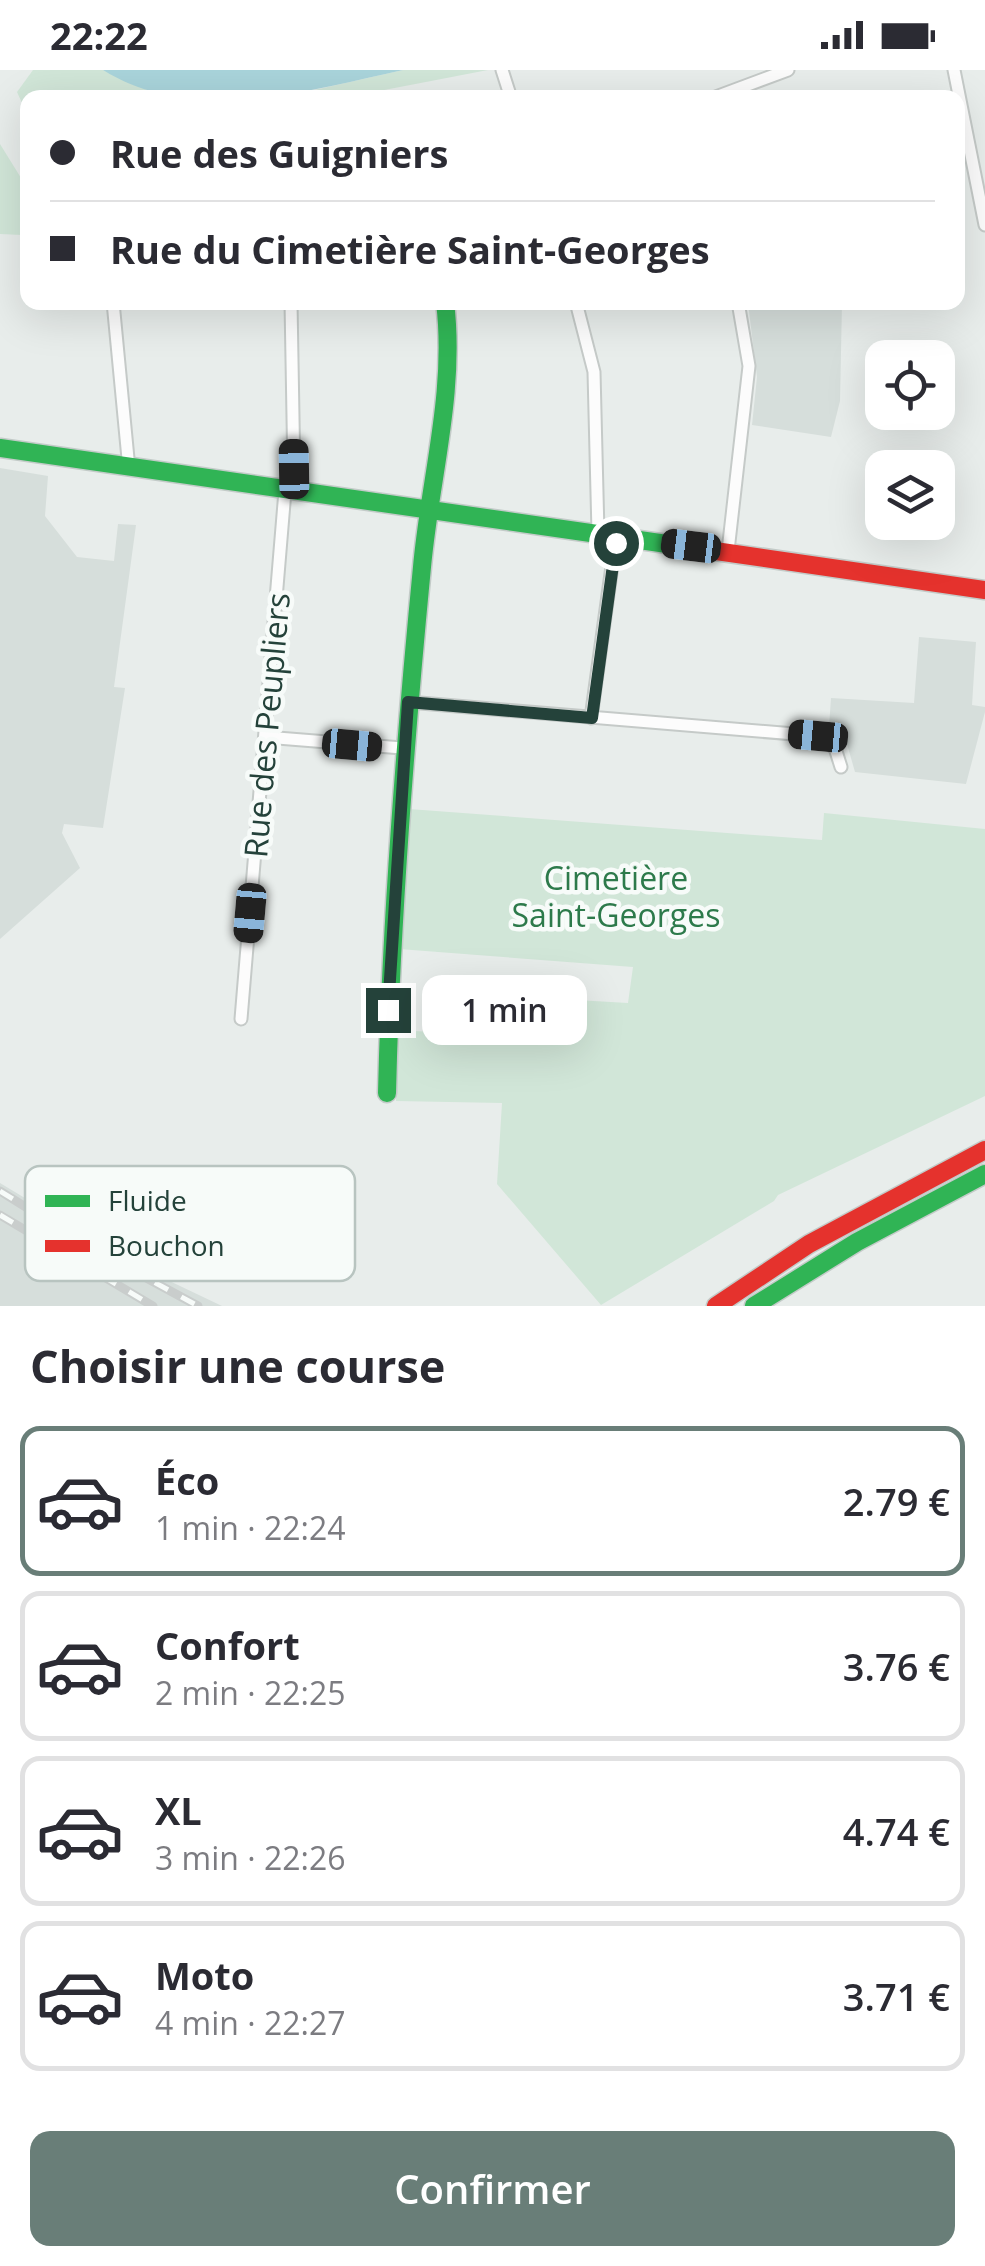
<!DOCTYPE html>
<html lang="fr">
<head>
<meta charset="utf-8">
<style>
	body { margin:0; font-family:"Open Sans",sans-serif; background:#f7f7f7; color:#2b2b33; height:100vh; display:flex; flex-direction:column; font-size:38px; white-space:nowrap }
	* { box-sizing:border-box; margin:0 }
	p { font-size:32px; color:#7c7c81 }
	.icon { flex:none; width:55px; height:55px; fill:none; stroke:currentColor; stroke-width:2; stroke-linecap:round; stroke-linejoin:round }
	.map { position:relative; height:1236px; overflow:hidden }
	.panel { display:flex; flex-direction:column; background:#fff; flex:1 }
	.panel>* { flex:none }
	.top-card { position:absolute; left:20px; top:20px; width:945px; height:220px; border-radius:20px; box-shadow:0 10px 40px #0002; display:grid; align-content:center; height:220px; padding:0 30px; background:#fff }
	.controls { position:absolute; left:865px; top:270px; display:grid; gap:20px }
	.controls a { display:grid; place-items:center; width:90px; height:90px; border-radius:20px; background:#fff; box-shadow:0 10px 40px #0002; font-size:50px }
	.end { position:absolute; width:45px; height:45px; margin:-22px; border:12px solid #24423a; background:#fff; box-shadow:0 0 0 5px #fff }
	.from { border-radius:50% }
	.bubble { position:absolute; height:70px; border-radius:20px; background:#fff; box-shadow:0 10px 40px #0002; font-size:32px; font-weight:600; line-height:70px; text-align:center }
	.car { position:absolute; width:30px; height:60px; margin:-30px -15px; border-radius:12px; box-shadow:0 0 8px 2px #0007; background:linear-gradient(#222 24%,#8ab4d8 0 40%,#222 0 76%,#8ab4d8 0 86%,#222 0) }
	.top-card b { display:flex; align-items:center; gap:35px; height:95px; font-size:38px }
	.top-card b+b { border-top:2px solid #e1e1e2 }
	.top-card i { width:25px; height:25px; background:#2b2b33 }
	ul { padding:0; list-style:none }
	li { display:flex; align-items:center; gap:30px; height:150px; margin:0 20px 15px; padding:0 10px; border:5px solid #e1e1e2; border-radius:20px }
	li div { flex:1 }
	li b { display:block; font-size:38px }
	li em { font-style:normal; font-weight:600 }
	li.selected { border-color:#697e78 }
	li>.icon { width:90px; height:90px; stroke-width:1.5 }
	h2 { padding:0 30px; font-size:45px; line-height:120px }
	.cta { display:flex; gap:20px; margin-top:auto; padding:20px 30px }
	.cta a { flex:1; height:115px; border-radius:20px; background:#697e78; color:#fff; font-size:40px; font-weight:600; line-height:115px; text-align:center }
	.status { display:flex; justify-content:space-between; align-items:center; height:70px; padding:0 50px; background:#fff; direction:ltr }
	.status svg { height:28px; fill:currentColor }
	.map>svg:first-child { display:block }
	.built { fill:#d6dedb }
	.green { fill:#d1e6d8 }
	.water { fill:#a9d4db }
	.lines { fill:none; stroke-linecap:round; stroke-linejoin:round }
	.street-casing { stroke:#c5cac8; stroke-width:15 }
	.fast-casing { stroke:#c3cbc8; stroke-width:21 }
	.jam-casing { stroke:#c3cbc8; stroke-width:21 }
	.street { stroke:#fcfcfc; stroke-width:11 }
	.fast { stroke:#30b455; stroke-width:18 }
	.jam { stroke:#e5322d; stroke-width:18 }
	.rail-casing { stroke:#c9cdcc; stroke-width:9 }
	.rail { stroke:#f7fbf9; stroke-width:5; stroke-dasharray:15; stroke-linecap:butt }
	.route { stroke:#24423a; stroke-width:12 }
	.labels { text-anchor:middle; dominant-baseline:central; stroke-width:9; stroke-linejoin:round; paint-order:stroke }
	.street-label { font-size:32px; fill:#24423a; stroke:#f7fbf9 }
	.park-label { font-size:32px; fill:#2d7a4b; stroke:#f7fbf9 }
	.key { fill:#f7fbf9; stroke:#b8c4c0; stroke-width:2.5 }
	.key-label { font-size:28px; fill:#24423a }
</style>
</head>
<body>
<div class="status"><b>22:22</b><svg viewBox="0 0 49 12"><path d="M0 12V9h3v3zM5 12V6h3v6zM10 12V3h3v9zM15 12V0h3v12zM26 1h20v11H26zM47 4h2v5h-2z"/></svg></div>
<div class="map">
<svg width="985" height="1236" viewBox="0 0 985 1236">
	<rect width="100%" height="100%" fill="#e8edeb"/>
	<path class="built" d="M 748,233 L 842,233 L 840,331 L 831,367 L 752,355 L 757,307 Z
		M 0,398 L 48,406 L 45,446 L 77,487 L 114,491 L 118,454 L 136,455 L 114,617 L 125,618 L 103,758 L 64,754 L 62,763 L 80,798 L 0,869 Z
		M 919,567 L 976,572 L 972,635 L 985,637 L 985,642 L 966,714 L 855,702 L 845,667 L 829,657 L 831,628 L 914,633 Z
		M 0,1113 L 136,1195 L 222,1236 L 0,1236 Z"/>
	<path class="green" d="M 33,0 L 103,0 L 163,27 L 28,28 L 27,44 L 17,22 Z
		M 403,0 L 488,0 L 348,27 L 247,28 L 310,21 Z
		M 0,74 L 26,116 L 22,165 L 0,164 Z
		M 409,739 L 822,770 L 824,743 L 985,759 L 985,1026 L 778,1125 L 774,1131 L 601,1235 L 497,1114 L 502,1033 L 396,1031 L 396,960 L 504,966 L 508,926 L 628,933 L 633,897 L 399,879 Z"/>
	<path class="water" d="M 103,0 L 403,0 C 308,21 191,55 103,0 Z"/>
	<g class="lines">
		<g class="street-casing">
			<path id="street" d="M 502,0 L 511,28
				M 954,0 L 985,155
				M 713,28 L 788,0
				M 113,232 L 129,399
				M 576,232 L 594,302 L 598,463
				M 728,481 L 749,296 L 738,232
				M 408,632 L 818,666 L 835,678 L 841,697
				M 591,648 L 616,467
				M 265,667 L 402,678
				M 241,949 L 285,421 L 294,405 L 291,232"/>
		</g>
		<g class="fast-casing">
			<path id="fast" d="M 0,378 L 674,475
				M 387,1023 C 391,847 405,672 422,497 C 430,408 456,322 445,232
				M 754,1236 L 857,1172 L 985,1104"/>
		</g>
		<g class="jam-casing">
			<path id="jam" d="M 674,475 L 985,520
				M 716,1236 L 809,1174 L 985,1080"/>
		</g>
		<use href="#street" class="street"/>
		<use href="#fast" class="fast"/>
		<use href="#jam" class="jam"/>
		<g class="rail-casing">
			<path id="rail" d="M 0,1121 L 91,1178 L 198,1236
				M 0,1145 L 153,1236"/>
		</g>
		<use href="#rail" class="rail"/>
	</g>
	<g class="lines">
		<path class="route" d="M 388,940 L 408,632 L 592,648 L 616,473"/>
	</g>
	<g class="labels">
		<g class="street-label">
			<text transform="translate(266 655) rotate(-85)">Rue des Peupliers</text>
		</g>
		<g class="park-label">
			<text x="616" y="807">Cimetière<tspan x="616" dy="37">Saint-Georges</tspan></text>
		</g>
	</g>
	<rect x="25" y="1096" width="330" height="115" rx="15" class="key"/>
	<rect x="45" y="1125" width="45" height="12" fill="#30b455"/>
	<rect x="45" y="1170" width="45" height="12" fill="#e5322d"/>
	<g class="key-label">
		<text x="108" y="1141">Fluide</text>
		<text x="108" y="1186">Bouchon</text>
	</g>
</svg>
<div class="controls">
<a><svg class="icon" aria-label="locate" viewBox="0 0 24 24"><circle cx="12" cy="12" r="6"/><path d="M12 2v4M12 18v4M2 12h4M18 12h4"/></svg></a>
<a><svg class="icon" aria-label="layers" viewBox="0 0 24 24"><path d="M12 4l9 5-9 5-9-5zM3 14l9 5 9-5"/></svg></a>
</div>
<i class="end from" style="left:616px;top:473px"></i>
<i class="end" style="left:388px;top:940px"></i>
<div class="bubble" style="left:422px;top:905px;width:165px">1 min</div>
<i class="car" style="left:294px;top:399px;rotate:359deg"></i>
<i class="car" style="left:691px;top:476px;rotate:277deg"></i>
<i class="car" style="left:818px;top:666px;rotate:275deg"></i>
<i class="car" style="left:352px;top:675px;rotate:95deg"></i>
<i class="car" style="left:250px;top:843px;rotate:185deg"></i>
<div class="top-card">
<b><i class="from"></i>Rue des Guigniers</b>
<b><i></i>Rue du Cimetière Saint-Georges</b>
</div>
</div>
<section class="panel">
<h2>Choisir une course</h2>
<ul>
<li class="selected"><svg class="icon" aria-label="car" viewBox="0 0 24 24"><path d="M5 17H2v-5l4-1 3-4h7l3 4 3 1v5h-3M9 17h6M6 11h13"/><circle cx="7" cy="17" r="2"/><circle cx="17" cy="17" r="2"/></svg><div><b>Éco</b><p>1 min · 22:24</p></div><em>2.79 €</em></li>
<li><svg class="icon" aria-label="car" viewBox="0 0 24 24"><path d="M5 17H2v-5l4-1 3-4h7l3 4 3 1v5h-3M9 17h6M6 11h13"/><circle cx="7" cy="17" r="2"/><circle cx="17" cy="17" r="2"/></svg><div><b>Confort</b><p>2 min · 22:25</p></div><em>3.76 €</em></li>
<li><svg class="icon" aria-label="car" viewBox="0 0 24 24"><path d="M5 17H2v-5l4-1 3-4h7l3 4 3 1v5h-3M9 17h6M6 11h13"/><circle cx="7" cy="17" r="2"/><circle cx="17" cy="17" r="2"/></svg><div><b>XL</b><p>3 min · 22:26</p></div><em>4.74 €</em></li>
<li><svg class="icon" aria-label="car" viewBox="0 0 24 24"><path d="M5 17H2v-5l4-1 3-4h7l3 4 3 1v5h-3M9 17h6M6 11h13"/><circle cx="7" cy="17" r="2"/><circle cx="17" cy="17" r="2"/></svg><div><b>Moto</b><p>4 min · 22:27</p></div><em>3.71 €</em></li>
</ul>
<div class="cta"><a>Confirmer</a></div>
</section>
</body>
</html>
